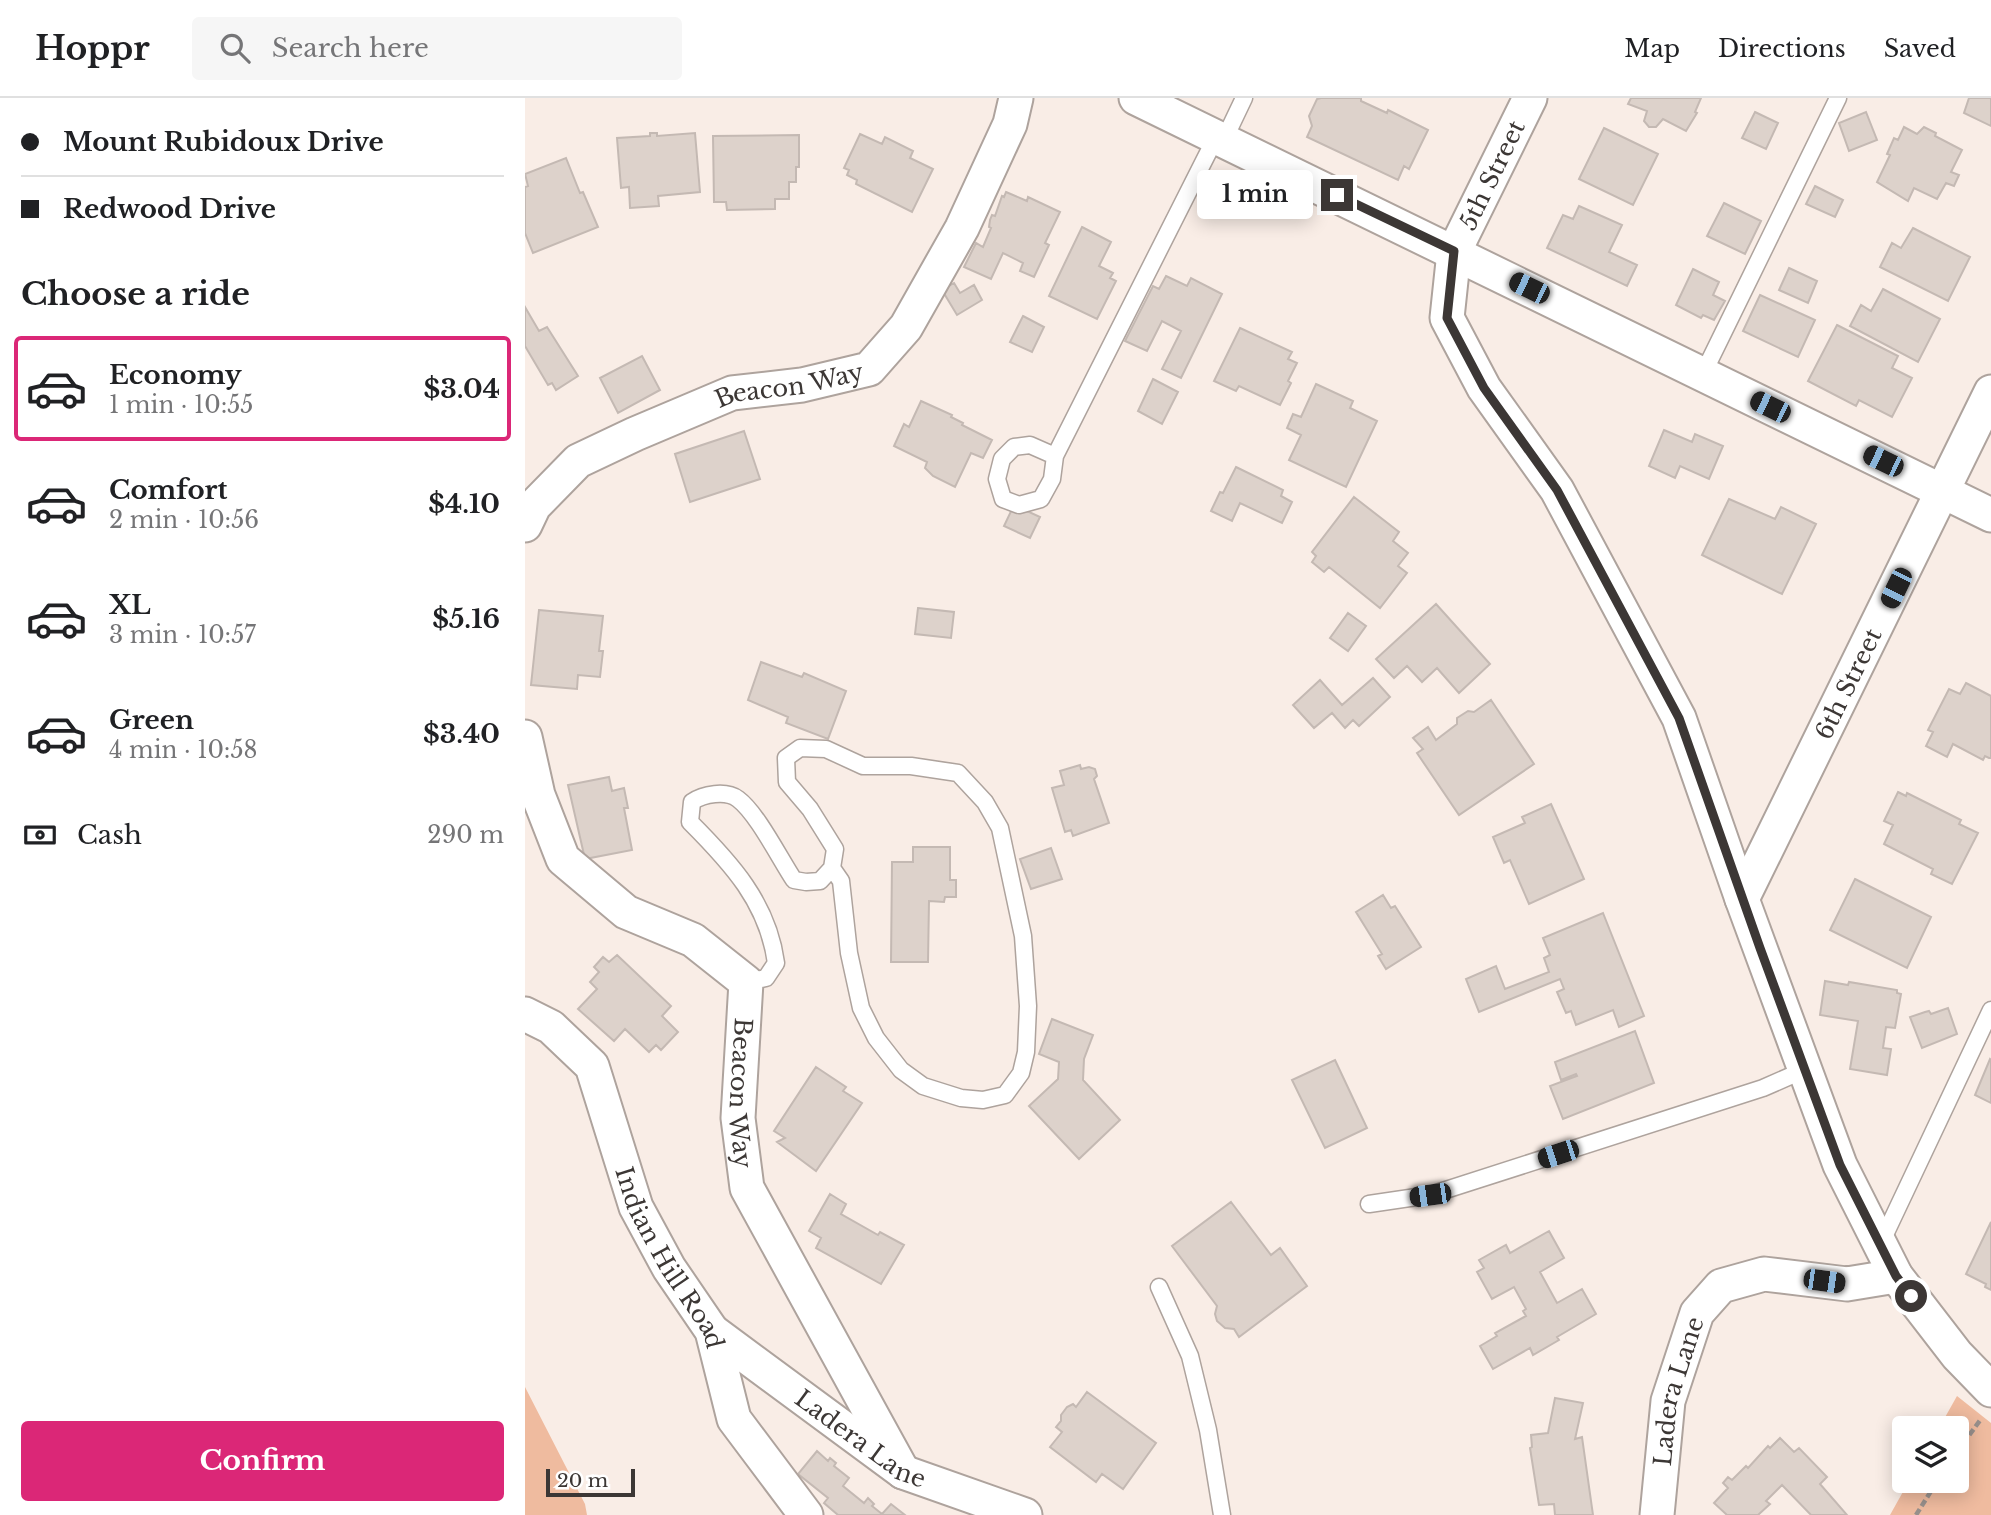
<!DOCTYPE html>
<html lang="en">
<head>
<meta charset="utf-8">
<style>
	body { margin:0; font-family:"Libre Baskerville",serif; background:#f6f6f6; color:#202124; height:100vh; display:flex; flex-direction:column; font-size:26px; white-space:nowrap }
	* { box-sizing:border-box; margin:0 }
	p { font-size:23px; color:#757577 }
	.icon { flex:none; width:38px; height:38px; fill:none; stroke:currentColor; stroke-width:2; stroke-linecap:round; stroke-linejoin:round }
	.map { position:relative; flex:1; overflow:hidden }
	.panel { display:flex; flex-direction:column; background:#fff; width:525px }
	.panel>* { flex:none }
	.guide { display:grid; align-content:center; height:154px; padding:0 21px; background:#fff }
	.controls { position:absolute; left:1367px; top:1318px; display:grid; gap:14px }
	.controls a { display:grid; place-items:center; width:77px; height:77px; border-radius:7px; background:#fff; box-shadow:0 4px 18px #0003; font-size:35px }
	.scale { position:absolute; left:21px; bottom:18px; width:89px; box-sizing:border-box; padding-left:7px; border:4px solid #3c3735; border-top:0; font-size:19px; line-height:24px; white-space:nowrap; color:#3c3735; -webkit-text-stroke:5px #fff; paint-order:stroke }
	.end { position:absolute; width:32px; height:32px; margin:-16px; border:9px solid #3c3735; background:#fff; box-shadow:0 0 0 4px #fff }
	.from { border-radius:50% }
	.bubble { position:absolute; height:49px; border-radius:7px; background:#fff; box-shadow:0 4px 18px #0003; font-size:23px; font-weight:800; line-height:49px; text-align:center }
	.car { position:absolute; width:21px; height:42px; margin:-21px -10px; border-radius:9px; box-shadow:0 0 5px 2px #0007; background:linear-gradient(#222 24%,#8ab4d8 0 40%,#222 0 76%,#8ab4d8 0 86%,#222 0) }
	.guide b { display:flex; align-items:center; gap:24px; height:66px; font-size:26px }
	.guide b+b { border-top:2px solid #e0e0e0 }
	.guide i { width:18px; height:18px; background:#202124 }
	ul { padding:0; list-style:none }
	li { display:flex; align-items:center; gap:21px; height:105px; margin:0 14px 10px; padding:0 7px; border:4px solid transparent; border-radius:7px }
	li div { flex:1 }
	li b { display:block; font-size:26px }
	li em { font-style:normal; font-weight:800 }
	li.on { border-color:#db2777 }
	li>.icon { width:63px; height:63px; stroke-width:1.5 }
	h2 { padding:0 21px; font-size:32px; line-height:84px }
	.pay { display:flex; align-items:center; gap:18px; height:77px; padding:0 21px; font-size:26px }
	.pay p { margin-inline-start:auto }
	.primary-button { display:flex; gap:14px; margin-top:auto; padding:14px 21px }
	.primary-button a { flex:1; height:80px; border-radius:7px; background:#db2777; color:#fff; font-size:28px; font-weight:800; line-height:80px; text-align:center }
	header { display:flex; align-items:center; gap:42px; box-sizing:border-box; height:98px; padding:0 35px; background:#fff; border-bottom:2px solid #e0e0e0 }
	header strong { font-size:33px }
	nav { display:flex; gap:38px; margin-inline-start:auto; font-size:24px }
	.search { width:490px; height:63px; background:#f6f6f6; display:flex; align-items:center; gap:18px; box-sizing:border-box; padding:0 24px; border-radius:7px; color:#757577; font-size:26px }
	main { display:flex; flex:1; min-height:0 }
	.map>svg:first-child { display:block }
	.green { fill:#efbb9f }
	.building { fill:#ddd2cb; stroke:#c4b9b3; stroke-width:2 }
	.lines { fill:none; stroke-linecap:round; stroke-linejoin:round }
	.lane-casing { stroke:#aea39d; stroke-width:19 }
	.street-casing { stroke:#aea39d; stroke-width:37 }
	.path { stroke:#98908c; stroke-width:4.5; stroke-dasharray:7 3.5; stroke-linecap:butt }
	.lane { stroke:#fff; stroke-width:16 }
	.street { stroke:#fff; stroke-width:33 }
	.route { stroke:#3c3735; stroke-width:9 }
	.labels { text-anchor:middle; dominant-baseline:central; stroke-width:6; stroke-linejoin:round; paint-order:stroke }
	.street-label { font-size:24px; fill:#3c3735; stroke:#fff }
</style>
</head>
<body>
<header>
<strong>Hoppr</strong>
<div class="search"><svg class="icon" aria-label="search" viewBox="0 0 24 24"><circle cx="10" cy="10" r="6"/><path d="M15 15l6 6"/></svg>Search here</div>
<nav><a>Map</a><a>Directions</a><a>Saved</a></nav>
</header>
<main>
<section class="panel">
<div class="guide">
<b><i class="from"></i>Mount Rubidoux Drive</b>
<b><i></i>Redwood Drive</b>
</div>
<h2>Choose a ride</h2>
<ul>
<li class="on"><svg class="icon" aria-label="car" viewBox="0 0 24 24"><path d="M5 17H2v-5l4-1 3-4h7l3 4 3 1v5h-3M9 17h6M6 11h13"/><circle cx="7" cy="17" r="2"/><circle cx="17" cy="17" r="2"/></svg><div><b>Economy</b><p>1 min · 10:55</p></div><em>$3.04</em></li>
<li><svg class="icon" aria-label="car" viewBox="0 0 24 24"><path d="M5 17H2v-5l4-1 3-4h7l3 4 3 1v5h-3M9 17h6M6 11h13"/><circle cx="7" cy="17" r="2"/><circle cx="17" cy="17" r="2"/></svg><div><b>Comfort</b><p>2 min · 10:56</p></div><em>$4.10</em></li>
<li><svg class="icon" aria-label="car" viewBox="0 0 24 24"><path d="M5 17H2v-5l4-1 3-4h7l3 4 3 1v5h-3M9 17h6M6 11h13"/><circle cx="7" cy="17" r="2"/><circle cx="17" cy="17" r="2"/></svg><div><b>XL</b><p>3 min · 10:57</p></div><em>$5.16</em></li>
<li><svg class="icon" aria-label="car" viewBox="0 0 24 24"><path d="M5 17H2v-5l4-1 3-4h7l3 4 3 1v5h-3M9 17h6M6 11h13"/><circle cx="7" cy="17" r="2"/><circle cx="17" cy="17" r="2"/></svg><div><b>Green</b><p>4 min · 10:58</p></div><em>$3.40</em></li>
</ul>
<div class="pay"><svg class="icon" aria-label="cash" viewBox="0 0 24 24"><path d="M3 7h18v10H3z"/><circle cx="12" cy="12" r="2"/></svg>Cash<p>290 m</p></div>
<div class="primary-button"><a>Confirm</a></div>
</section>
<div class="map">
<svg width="1466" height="1417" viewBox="0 0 1466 1417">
	<rect width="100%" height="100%" fill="#f9ede6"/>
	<path class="green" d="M 0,1289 L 60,1406 L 62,1417 L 0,1417 Z
		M 1432,1298 L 1466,1325 L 1466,1417 L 1365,1417 L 1384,1383 L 1432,1382 L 1432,1330 L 1414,1330 Z"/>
	<path class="building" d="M 796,0 L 836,0 L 836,3 L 862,15 L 863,12 L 903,32 L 884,71 L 879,68 L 873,82 L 782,39 L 787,28 L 784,18 L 792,1 Z
		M 1106,0 L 1176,0 L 1170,14 L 1172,15 L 1161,33 L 1138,21 L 1131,29 L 1124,29 L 1119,23 L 1122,13 L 1103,6 Z
		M 1444,0 L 1466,0 L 1466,28 L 1439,15 Z
		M 1230,14 L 1253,25 L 1241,51 L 1217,40 Z
		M 1341,14 L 1352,42 L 1324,53 L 1314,25 Z
		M 1379,29 L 1392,36 L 1399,29 L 1411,35 L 1410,38 L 1437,52 L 1426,74 L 1434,77 L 1429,88 L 1421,85 L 1412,101 L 1389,90 L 1383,103 L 1352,84 L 1365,57 L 1362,56 L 1369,40 L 1373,42 Z
		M 1079,30 L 1133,56 L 1108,107 L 1054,81 Z
		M 125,35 L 132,35 L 132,38 L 170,35 L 175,94 L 133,98 L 134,108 L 105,110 L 104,89 L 96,90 L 92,40 L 125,38 Z
		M 335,36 L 357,46 L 360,39 L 388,53 L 385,60 L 408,71 L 387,114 L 331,86 L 332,82 L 322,77 L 324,72 L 319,70 Z
		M 274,37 L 274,69 L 271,69 L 271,84 L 264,84 L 264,101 L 250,101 L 250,111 L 202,112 L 201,104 L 189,104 L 188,38 Z
		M 41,60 L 55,95 L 58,94 L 73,129 L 8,155 L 0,135 L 0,89 L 3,88 L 0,76 Z
		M 1290,88 L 1318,102 L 1310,119 L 1281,106 Z
		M 481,94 L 502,103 L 503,99 L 535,114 L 520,145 L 524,147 L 509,179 L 495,173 L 498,165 L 478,155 L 466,181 L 439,169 L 451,145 L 458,149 L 466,130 L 464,129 L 465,122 L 467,117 L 470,118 L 477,98 L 479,99 Z
		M 1199,105 L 1236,123 L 1220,156 L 1182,138 Z
		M 1054,108 L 1097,127 L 1084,154 L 1112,167 L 1102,188 L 1022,150 L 1038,117 L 1048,121 Z
		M 557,129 L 586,144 L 574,168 L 588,175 L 585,180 L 591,183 L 572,221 L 524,198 Z
		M 1388,130 L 1445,159 L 1423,203 L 1355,169 L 1367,145 L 1376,150 Z
		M 1264,170 L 1292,183 L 1283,205 L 1254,192 Z
		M 1168,171 L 1194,184 L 1188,197 L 1200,203 L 1189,222 L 1178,217 L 1176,220 L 1151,207 Z
		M 641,178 L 662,188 L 666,180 L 697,196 L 656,280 L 637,271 L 656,233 L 637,223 L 622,253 L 600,243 L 628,188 L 634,191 Z
		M 429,185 L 435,195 L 449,187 L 457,202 L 432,217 L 417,192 Z
		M 1358,191 L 1415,221 L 1393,264 L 1325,228 L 1336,207 L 1346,213 Z
		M 1235,197 L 1290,222 L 1273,259 L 1218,233 Z
		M 0,209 L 14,233 L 22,229 L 53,278 L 31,292 L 27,285 L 23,287 L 0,248 Z
		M 498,218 L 519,229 L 507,254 L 485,244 Z
		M 1312,227 L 1373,258 L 1367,270 L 1387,280 L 1367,319 L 1334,302 L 1331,308 L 1283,283 Z
		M 715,230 L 767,254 L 763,261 L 772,265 L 763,283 L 766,285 L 755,307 L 714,288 L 711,293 L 689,283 Z
		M 117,258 L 135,292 L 93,315 L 75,280 Z
		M 628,281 L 653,294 L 637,326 L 613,313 Z
		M 791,286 L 828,303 L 825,310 L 852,323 L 821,389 L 764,362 L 776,337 L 762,330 L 768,316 L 776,319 Z
		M 396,303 L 427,317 L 426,319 L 438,325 L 437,327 L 467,342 L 458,360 L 446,355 L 430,389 L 408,378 L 400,370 L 402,364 L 369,348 L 379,326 L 384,329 Z
		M 1139,332 L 1167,344 L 1170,336 L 1198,348 L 1184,381 L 1155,368 L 1150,380 L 1124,368 Z
		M 219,333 L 235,381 L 165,404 L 150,356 Z
		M 711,369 L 758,392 L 756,398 L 767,404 L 757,425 L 715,405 L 707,423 L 686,413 L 695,394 L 698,395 Z
		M 829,399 L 874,434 L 868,443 L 883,455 L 873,468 L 882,475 L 855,510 L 804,469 L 799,474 L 787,464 L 791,458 L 787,454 Z
		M 1204,401 L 1250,421 L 1256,409 L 1291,426 L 1257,496 L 1177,457 Z
		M 489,407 L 515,419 L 505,440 L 479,428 Z
		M 911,506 L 965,566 L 934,595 L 912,570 L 897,584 L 882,568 L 869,580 L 851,561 Z
		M 393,510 L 429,514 L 426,540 L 390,536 Z
		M 14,512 L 78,518 L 74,553 L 78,553 L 75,579 L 53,577 L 52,591 L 6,587 Z
		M 823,515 L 841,528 L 823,553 L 805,540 Z
		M 236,564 L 277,579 L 279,575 L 321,593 L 303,641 L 261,625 L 263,619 L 223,602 Z
		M 848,580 L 865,599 L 834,628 L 828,622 L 820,630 L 807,615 L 789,630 L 768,607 L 795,582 L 817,607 Z
		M 1441,585 L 1466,598 L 1466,660 L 1464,660 L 1460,658 L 1458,662 L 1428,646 L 1422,659 L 1401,648 L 1408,634 L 1403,632 L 1424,591 L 1435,596 Z
		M 966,602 L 1009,666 L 934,717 L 892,655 L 898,651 L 888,640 L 903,629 L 911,642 L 932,626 L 932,620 L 943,613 L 949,614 Z
		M 555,667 L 556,671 L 564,669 L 570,671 L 572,678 L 569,681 L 584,725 L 548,738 L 546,732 L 540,734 L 527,690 L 539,687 L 535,673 Z
		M 84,679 L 87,693 L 99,690 L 103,710 L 99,710 L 107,752 L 60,761 L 43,687 Z
		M 1373,694 L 1381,698 L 1382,695 L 1436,722 L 1434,726 L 1453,735 L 1427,786 L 1406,776 L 1408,771 L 1359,746 L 1368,727 L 1359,723 Z
		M 1026,706 L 1059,781 L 1004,806 L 985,762 L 979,765 L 968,739 L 1000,725 L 997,719 Z
		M 388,749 L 425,749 L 425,782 L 431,782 L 431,799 L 420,799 L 419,804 L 404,803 L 403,864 L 366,864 L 367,764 L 388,764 Z
		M 526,750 L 537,781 L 506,791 L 495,761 Z
		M 1330,781 L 1406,819 L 1382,870 L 1305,832 Z
		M 858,797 L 866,810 L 870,808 L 896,849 L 861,871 L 853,858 L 857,856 L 831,814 Z
		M 1078,815 L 1119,918 L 1094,929 L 1088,912 L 1051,927 L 1046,913 L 1041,915 L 1032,894 L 1039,891 L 1035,881 L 954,914 L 941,881 L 971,868 L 980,891 L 1024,874 L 1019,860 L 1025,857 L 1018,840 Z
		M 92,857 L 146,908 L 137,918 L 153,934 L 136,952 L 131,947 L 124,954 L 100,931 L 89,943 L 53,911 L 72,891 L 65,884 L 74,874 L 69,869 L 78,859 L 84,864 Z
		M 1300,883 L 1323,887 L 1324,884 L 1372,892 L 1372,895 L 1376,896 L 1370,930 L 1361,929 L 1358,950 L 1366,951 L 1362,977 L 1325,971 L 1333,923 L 1295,917 Z
		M 1423,910 L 1432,936 L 1397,950 L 1385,919 L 1400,914 L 1404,913 L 1406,916 Z
		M 527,921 L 568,937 L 559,961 L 558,982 L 595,1022 L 554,1061 L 504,1008 L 533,981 L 534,964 L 514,956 Z
		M 1110,933 L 1129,985 L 1038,1021 L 1025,988 L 1052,978 L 1051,976 L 1036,982 L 1030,964 Z
		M 1465,961 L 1466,962 L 1466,1005 L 1450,997 Z
		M 810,962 L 842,1030 L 800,1050 L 767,982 Z
		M 291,969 L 321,989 L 318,993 L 337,1005 L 291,1073 L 252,1044 L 260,1040 L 249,1033 Z
		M 305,1096 L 321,1106 L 316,1116 L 353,1137 L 355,1134 L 379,1147 L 356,1186 L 291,1150 L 296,1140 L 284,1133 Z
		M 706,1104 L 746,1157 L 755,1150 L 782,1188 L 714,1239 L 709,1231 L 700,1230 L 692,1223 L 690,1216 L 692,1208 L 647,1148 Z
		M 1466,1124 L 1466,1192 L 1460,1189 L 1461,1186 L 1441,1176 Z
		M 1024,1133 L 1039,1160 L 1015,1174 L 1032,1205 L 1057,1191 L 1071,1216 L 1032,1239 L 1034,1242 L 1008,1257 L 1005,1250 L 968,1271 L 955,1248 L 972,1238 L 970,1235 L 1001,1218 L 998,1213 L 1001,1211 L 989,1189 L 967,1201 L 952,1174 L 959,1170 L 954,1162 L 981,1147 L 985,1155 Z
		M 562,1294 L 631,1345 L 598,1391 L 577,1376 L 571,1384 L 525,1349 L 537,1334 L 531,1329 L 536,1323 L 536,1317 L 542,1309 L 548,1306 L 551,1309 Z
		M 1030,1300 L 1058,1305 L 1050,1341 L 1057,1339 L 1068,1417 L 1030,1417 L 1029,1406 L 1014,1407 L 1005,1350 L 1007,1349 L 1006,1337 L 1023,1335 Z
		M 1255,1340 L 1269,1354 L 1274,1350 L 1302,1379 L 1295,1386 L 1322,1417 L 1286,1417 L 1257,1387 L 1241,1403 L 1245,1406 L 1233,1417 L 1202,1417 L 1189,1405 L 1203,1390 L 1198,1385 L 1203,1379 L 1207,1382 L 1221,1368 L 1223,1370 L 1243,1348 L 1245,1350 Z
		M 292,1353 L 303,1363 L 305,1360 L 311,1365 L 309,1368 L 324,1380 L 318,1388 L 339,1405 L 343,1400 L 349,1406 L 347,1408 L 357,1416 L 366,1406 L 380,1417 L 313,1417 L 299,1405 L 303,1400 L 273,1376 Z"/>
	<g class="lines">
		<g class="lane-casing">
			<path id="lane" d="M 699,42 L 719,0
				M 1178,276 L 1313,0
				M 530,358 L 505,347 L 489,349 L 477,361 L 472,381 L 478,401 L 494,407 L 516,401 L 527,381 L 530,358 L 691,39
				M 221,884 L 241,880 L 251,865 C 243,805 206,765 165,724 L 167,704 C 178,696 201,692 213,701 C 232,715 255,761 269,782 L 281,784 L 295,783 L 307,770 L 310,751 L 285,711 L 262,684 L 261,660 L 275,650 L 301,651 L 338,668 L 386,668 L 433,675 L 460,704 L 475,730 L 498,838 L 503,908 L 501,954 L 496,975 L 480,997 L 458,1002 L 436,1000 L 398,988 L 376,972 L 351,940 L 336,910 L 324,855 L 316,783 L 307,770
				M 844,1106 L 905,1097 L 1238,990 L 1279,972
				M 1356,1145 L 1466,912
				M 634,1189 L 665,1258 L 683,1332 L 697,1417"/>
		</g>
		<g class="street-casing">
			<g id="street">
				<path d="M 611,0 L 1466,417"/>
				<path d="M 1005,0 L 929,154 L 922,220 L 959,290 L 1032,392 L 1154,620 L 1217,801 L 1315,1067 L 1371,1178 L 1432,1257 L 1466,1292"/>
				<path id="s1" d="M 0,427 L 9,408 L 53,363 L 110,336 L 207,295 L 277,287 L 344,271 L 381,229 L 437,130 L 485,26 L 491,0"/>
				<path id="s2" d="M 0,639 L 13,697 L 38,761 L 101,814 L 168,842 L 221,884 L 213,1020 L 222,1090 L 378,1374"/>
				<path id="s3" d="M 1217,801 L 1466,294"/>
				<path id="s4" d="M 0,916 L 26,929 L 67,968 L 111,1109 L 144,1170 L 187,1233 L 209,1321 L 281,1417"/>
				<path id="s5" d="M 187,1233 L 378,1374 L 500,1417"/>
				<path id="s6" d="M 1132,1417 L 1143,1303 L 1172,1215 L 1196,1188 L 1239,1176 L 1322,1186 L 1371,1178"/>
			</g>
		</g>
		<path class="path" d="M 1432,1354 L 1456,1321
			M 1391,1417 L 1413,1382"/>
		<use href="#lane" class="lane"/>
		<use href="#street" class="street"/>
	</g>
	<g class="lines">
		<path class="route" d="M 812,97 L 929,153 L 922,220 L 959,290 L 1032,392 L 1154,620 L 1235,850 L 1315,1067 L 1371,1178 L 1386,1198"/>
	</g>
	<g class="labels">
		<g class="street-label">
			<text transform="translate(967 77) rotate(-64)">5th Street</text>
			<text stroke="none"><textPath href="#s1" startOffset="310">Beacon Way</textPath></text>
			<text stroke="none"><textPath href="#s3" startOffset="240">6th Street</textPath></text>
			<text stroke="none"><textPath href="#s2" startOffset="462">Beacon Way</textPath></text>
			<text stroke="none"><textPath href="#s4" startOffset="294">Indian Hill Road</textPath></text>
			<text stroke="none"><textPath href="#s6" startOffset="126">Ladera Lane</textPath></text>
			<text stroke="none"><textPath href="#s5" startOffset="184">Ladera Lane</textPath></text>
		</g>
	</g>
</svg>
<div class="controls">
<a><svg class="icon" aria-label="layers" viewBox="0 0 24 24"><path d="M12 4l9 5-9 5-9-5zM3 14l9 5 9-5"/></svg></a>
</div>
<div class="scale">20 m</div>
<i class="end from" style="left:1386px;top:1198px"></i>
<i class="end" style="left:812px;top:97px"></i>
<div class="bubble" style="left:672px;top:72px;width:116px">1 min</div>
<i class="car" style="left:1004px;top:190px;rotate:296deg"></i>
<i class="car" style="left:1245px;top:309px;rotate:296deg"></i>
<i class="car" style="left:1358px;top:363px;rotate:296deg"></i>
<i class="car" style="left:1371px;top:490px;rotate:206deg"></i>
<i class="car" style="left:1033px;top:1056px;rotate:252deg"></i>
<i class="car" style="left:905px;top:1097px;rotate:262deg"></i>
<i class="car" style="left:1299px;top:1183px;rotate:98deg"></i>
</div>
</main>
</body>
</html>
